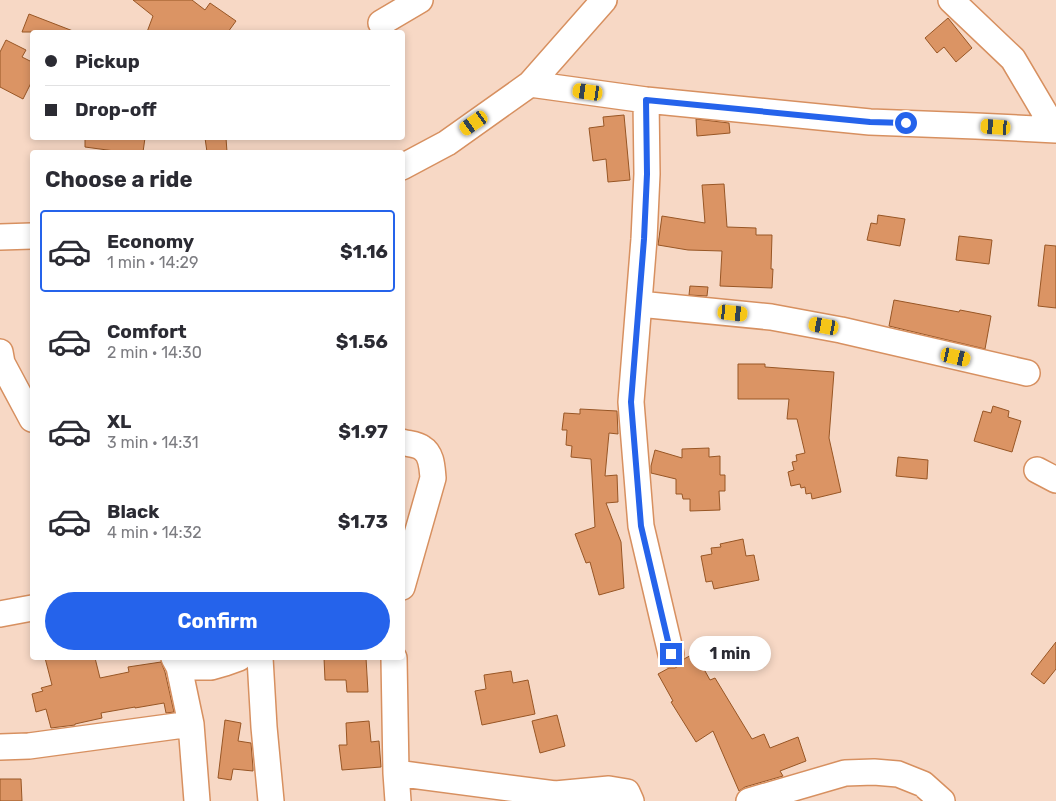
<!DOCTYPE html>
<html lang="en">
<head>
<meta charset="utf-8">
<style>
	body { margin:0; font-family:Rubik,sans-serif; background:#f7f7f7; color:#2b2b33; height:100vh; display:flex; flex-direction:column; font-size:19px; white-space:nowrap }
	* { box-sizing:border-box; margin:0 }
	p { font-size:16px; color:#7c7c81 }
	.icon { flex:none; width:28px; height:28px; fill:none; stroke:currentColor; stroke-width:2; stroke-linecap:round; stroke-linejoin:round }
	.map { position:relative; flex:1; overflow:hidden }
	.side { position:absolute; left:30px; top:150px; width:375px; height:510px; display:flex; flex-direction:column; background:#fff; border-radius:5px; box-shadow:0 2px 8px #0003 }
	.side>* { flex:none }
	.hud { position:absolute; left:30px; top:30px; width:375px; height:110px; border-radius:5px; box-shadow:0 2px 8px #0003; display:grid; align-content:center; height:110px; padding:0 15px; background:#fff }
	.end { position:absolute; width:22px; height:22px; margin:-11px; border:6px solid #2563eb; background:#fff; box-shadow:0 0 0 2px #fff }
	.from { border-radius:50% }
	.bubble { position:absolute; height:35px; border-radius:18px; background:#fff; box-shadow:0 2px 8px #0003; font-size:16px; font-weight:700; line-height:35px; text-align:center }
	.car { position:absolute; width:15px; height:30px; margin:-15px -8px; border-radius:6px; box-shadow:0 0 4px 1px #0007; background:linear-gradient(#f5c518 24%,#345 0 40%,#f5c518 0 76%,#345 0 86%,#f5c518 0) }
	.hud b { display:flex; align-items:center; gap:18px; height:48px; font-size:19px }
	.hud b+b { border-top:1px solid #e1e1e2 }
	.hud i { width:12px; height:12px; background:#2b2b33 }
	ul { padding:0; list-style:none }
	li { display:flex; align-items:center; gap:15px; height:82px; margin:0 10px 8px; padding:0 5px; border:2px solid transparent; border-radius:5px }
	li div { flex:1 }
	li b { display:block; font-size:19px }
	li em { font-style:normal; font-weight:700 }
	li.selected { border-color:#2563eb }
	li>.icon { width:45px; height:45px; stroke-width:1.5 }
	h2 { padding:0 15px; font-size:22px; line-height:60px }
	.button { display:flex; gap:10px; margin-top:auto; padding:10px 15px }
	.button a { flex:1; height:58px; border-radius:30px; background:#2563eb; color:#fff; font-size:20px; font-weight:700; line-height:58px; text-align:center }
	.map>svg:first-child { display:block }
	.building { fill:#db9464; stroke:#985625 }
	.lines { fill:none; stroke-linecap:round; stroke-linejoin:round }
	.minor-casing { stroke:#d79060; stroke-width:28 }
	.minor { stroke:#fff; stroke-width:25 }
	.route { stroke:#2563eb; stroke-width:6 }
</style>
</head>
<body>
<div class="map">
<svg width="1056" height="801" viewBox="0 0 1056 801">
	<rect width="100%" height="100%" fill="#f7d8c5"/>
	<path class="building" d="M 133,0 L 192,0 L 205,10 L 210,3 L 236,21 L 228,32 L 147,32 L 153,16 Z
		M 29,14 L 73,31 L 72,32 L 22,32 Z
		M 948,18 L 972,48 L 956,62 L 944,47 L 937,53 L 925,38 Z
		M 6,40 L 26,50 L 22,57 L 32,62 L 32,81 L 23,99 L 0,87 L 0,52 Z
		M 624,115 L 630,180 L 608,182 L 606,159 L 593,161 L 589,128 L 604,126 L 603,117 Z
		M 696,119 L 729,123 L 730,133 L 697,136 Z
		M 85,138 L 145,138 L 143,152 L 122,152 L 85,147 Z
		M 205,138 L 226,138 L 227,152 L 207,152 Z
		M 724,184 L 727,227 L 756,228 L 756,235 L 772,235 L 771,269 L 773,269 L 772,288 L 720,286 L 722,251 L 688,250 L 658,245 L 662,216 L 705,223 L 702,185 Z
		M 878,215 L 905,219 L 900,246 L 867,240 L 871,223 L 877,224 Z
		M 959,236 L 992,240 L 989,264 L 956,260 Z
		M 1045,245 L 1056,246 L 1056,308 L 1038,306 Z
		M 690,286 L 708,287 L 707,296 L 689,295 Z
		M 894,300 L 959,312 L 960,310 L 991,316 L 985,349 L 889,326 Z
		M 738,364 L 765,364 L 765,367 L 834,372 L 829,438 L 841,492 L 812,499 L 811,493 L 806,494 L 805,487 L 801,488 L 800,484 L 791,486 L 788,472 L 794,470 L 792,462 L 797,461 L 796,455 L 805,453 L 797,419 L 787,419 L 789,399 L 738,399 Z
		M 993,406 L 1009,411 L 1008,417 L 1021,421 L 1012,452 L 974,441 L 983,411 L 991,413 Z
		M 580,409 L 617,411 L 618,434 L 609,433 L 605,476 L 617,475 L 618,502 L 606,503 L 621,542 L 624,588 L 599,595 L 590,562 L 586,563 L 575,534 L 595,527 L 591,459 L 571,457 L 572,446 L 566,445 L 567,430 L 562,430 L 564,413 L 580,414 Z
		M 709,448 L 709,457 L 720,456 L 720,475 L 725,475 L 725,491 L 719,491 L 720,510 L 690,511 L 690,499 L 683,499 L 682,494 L 676,494 L 676,479 L 651,473 L 651,466 L 655,450 L 682,458 L 682,449 Z
		M 898,457 L 928,460 L 927,479 L 896,476 Z
		M 743,539 L 746,556 L 754,555 L 759,580 L 714,589 L 712,581 L 706,582 L 701,556 L 712,554 L 711,548 L 721,547 L 720,544 Z
		M 1056,642 L 1056,669 L 1044,684 L 1031,674 Z
		M 695,653 L 710,680 L 715,678 L 752,739 L 764,734 L 770,748 L 798,737 L 806,761 L 780,771 L 783,776 L 745,787 L 739,791 L 713,731 L 696,742 L 671,702 L 673,701 L 658,674 L 669,668 L 675,668 L 680,665 L 684,659 Z
		M 45,658 L 95,658 L 100,678 L 129,672 L 128,667 L 161,662 L 165,672 L 174,712 L 166,713 L 164,703 L 135,708 L 135,707 L 101,713 L 102,718 L 75,724 L 75,725 L 51,728 L 46,709 L 36,712 L 32,694 L 43,691 L 41,688 L 52,685 Z
		M 324,658 L 366,658 L 368,692 L 347,692 L 346,680 L 325,680 Z
		M 511,671 L 513,683 L 528,680 L 535,714 L 482,725 L 475,691 L 486,689 L 484,675 Z
		M 557,715 L 565,746 L 540,753 L 532,721 Z
		M 225,720 L 241,723 L 238,741 L 251,743 L 253,768 L 253,771 L 233,769 L 231,780 L 218,778 Z
		M 369,721 L 371,742 L 379,741 L 381,767 L 342,770 L 339,745 L 347,745 L 346,723 Z
		M 0,779 L 21,779 L 22,801 L 0,801 Z"/>
	<g class="lines">
		<g class="minor-casing">
			<path id="minor" d="M 951,0 L 1013,59 L 1055,130
				M 381,23 L 420,0
				M 530,84 L 646,100 L 870,122 L 976,126 L 1056,130
				M 646,100 L 647,174 L 644,239 L 631,402 L 641,526 L 671,654
				M 402,167 L 447,143 L 530,84 L 604,0
				M 0,237 L 32,236
				M 639,304 L 771,317 L 841,330 L 1027,373
				M 0,352 L 2,363 L 32,419
				M 402,442 C 408,444 417,444 422,448 C 432,454 432,467 433,478 L 402,587
				M 1037,470 L 1056,480
				M 0,614 L 32,608
				M 174,658 L 179,667 L 191,724 L 197,801
				M 260,658 L 264,727 L 271,801
				M 394,658 L 396,773 L 398,801
				M 179,667 L 211,667 L 225,663 L 239,658
				M 0,747 L 29,746 L 191,724
				M 396,773 L 555,794 L 609,789 L 627,792 L 631,801
				M 749,801 L 845,773 L 874,772 L 898,774 L 923,784 L 942,801"/>
		</g>
		<use href="#minor" class="minor"/>
	</g>
	<g class="lines">
		<path class="route" d="M 671,654 L 641,526 L 631,402 L 644,239 L 647,174 L 646,100 L 870,122 L 906,123"/>
	</g>
</svg>
<i class="end from" style="left:906px;top:123px"></i>
<i class="end" style="left:671px;top:654px"></i>
<div class="bubble" style="left:689px;top:636px;width:82px">1 min</div>
<i class="car" style="left:588px;top:92px;rotate:278deg"></i>
<i class="car" style="left:474px;top:123px;rotate:235deg"></i>
<i class="car" style="left:996px;top:127px;rotate:274deg"></i>
<i class="car" style="left:733px;top:313px;rotate:96deg"></i>
<i class="car" style="left:824px;top:326px;rotate:280deg"></i>
<i class="car" style="left:956px;top:357px;rotate:103deg"></i>
<div class="hud">
<b><i class="from"></i>Pickup</b>
<b><i></i>Drop-off</b>
</div>
<section class="side">
<h2>Choose a ride</h2>
<ul>
<li class="selected"><svg class="icon" aria-label="car" viewBox="0 0 24 24"><path d="M5 17H2v-5l4-1 3-4h7l3 4 3 1v5h-3M9 17h6M6 11h13"/><circle cx="7" cy="17" r="2"/><circle cx="17" cy="17" r="2"/></svg><div><b>Economy</b><p>1 min · 14:29</p></div><em>$1.16</em></li>
<li><svg class="icon" aria-label="car" viewBox="0 0 24 24"><path d="M5 17H2v-5l4-1 3-4h7l3 4 3 1v5h-3M9 17h6M6 11h13"/><circle cx="7" cy="17" r="2"/><circle cx="17" cy="17" r="2"/></svg><div><b>Comfort</b><p>2 min · 14:30</p></div><em>$1.56</em></li>
<li><svg class="icon" aria-label="car" viewBox="0 0 24 24"><path d="M5 17H2v-5l4-1 3-4h7l3 4 3 1v5h-3M9 17h6M6 11h13"/><circle cx="7" cy="17" r="2"/><circle cx="17" cy="17" r="2"/></svg><div><b>XL</b><p>3 min · 14:31</p></div><em>$1.97</em></li>
<li><svg class="icon" aria-label="car" viewBox="0 0 24 24"><path d="M5 17H2v-5l4-1 3-4h7l3 4 3 1v5h-3M9 17h6M6 11h13"/><circle cx="7" cy="17" r="2"/><circle cx="17" cy="17" r="2"/></svg><div><b>Black</b><p>4 min · 14:32</p></div><em>$1.73</em></li>
</ul>
<div class="button"><a>Confirm</a></div>
</section>
</div>
</body>
</html>
